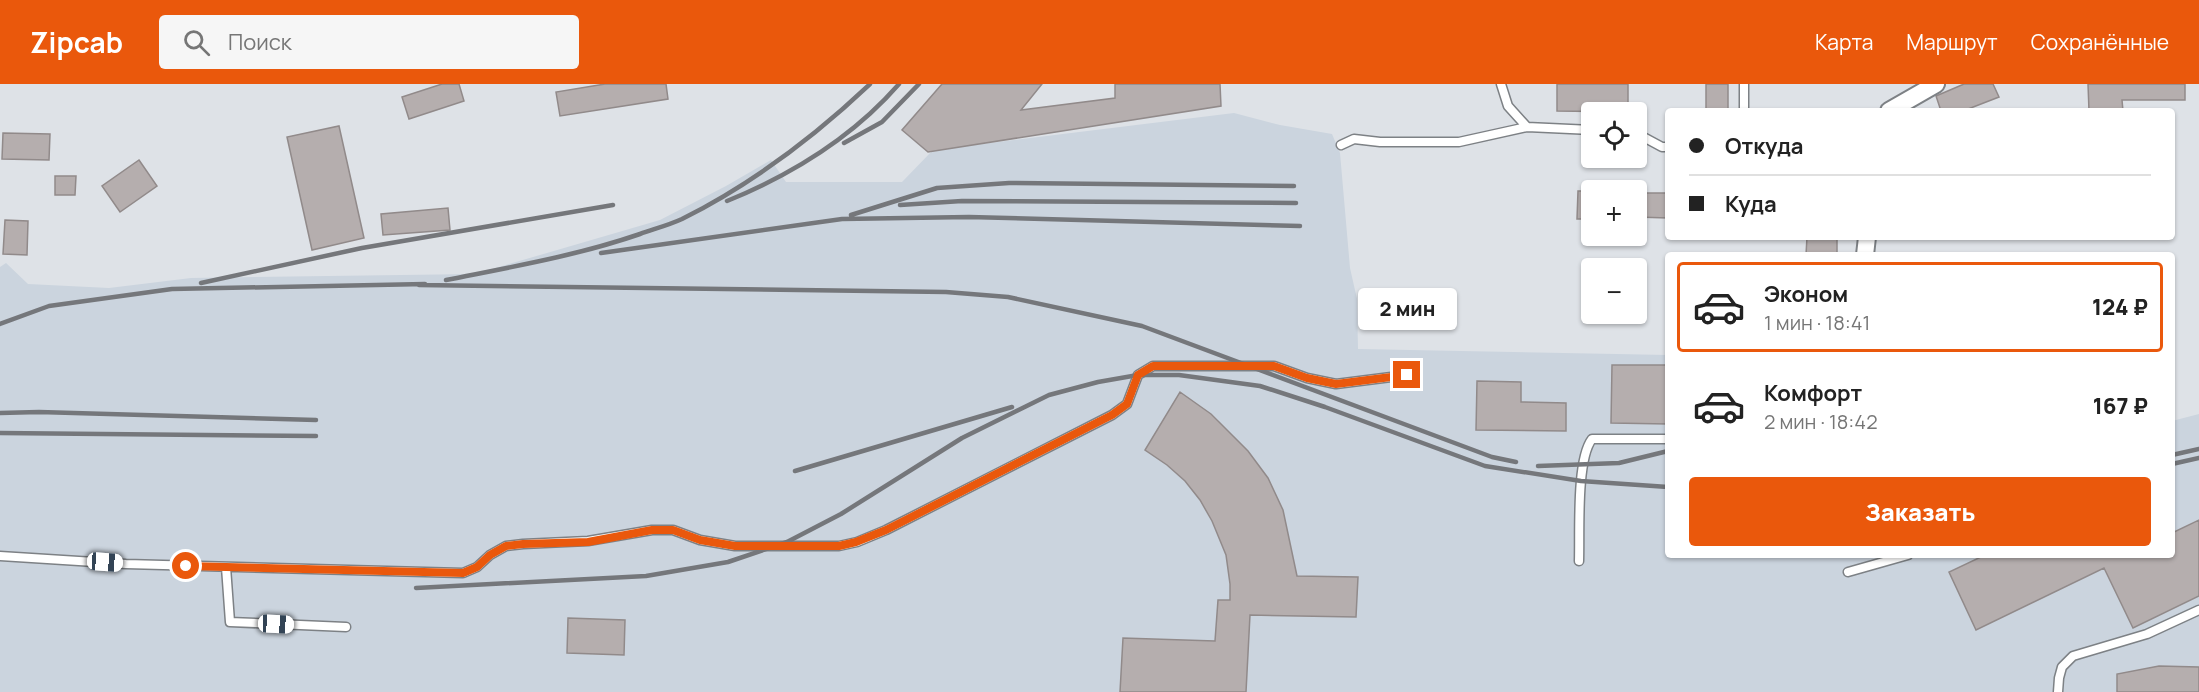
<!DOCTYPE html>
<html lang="ru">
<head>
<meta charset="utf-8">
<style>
	body { margin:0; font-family:Manrope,sans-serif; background:#f6f6f6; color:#222; height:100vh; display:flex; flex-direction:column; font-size:22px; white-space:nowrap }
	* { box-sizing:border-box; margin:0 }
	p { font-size:20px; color:#767676 }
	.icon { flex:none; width:33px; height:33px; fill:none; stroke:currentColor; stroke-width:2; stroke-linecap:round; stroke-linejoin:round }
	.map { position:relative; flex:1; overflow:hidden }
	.sheet { position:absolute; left:1665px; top:168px; width:510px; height:306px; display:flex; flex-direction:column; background:#fff; border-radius:6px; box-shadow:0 2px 4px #0004 }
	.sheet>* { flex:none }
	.top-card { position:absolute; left:1665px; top:24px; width:510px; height:132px; border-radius:6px; box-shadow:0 2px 4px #0004; display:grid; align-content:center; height:132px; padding:0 24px; background:#fff }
	.fabs { position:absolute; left:1581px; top:18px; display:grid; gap:12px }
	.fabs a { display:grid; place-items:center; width:66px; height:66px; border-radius:6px; background:#fff; box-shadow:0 2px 4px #0004; font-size:30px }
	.end { position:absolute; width:27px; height:27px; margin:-14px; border:8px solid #ea580c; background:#fff; box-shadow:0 0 0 3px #fff }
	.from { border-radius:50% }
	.bubble { position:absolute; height:42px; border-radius:6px; background:#fff; box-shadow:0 2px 4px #0004; font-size:20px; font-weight:800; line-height:42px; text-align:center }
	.car { position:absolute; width:18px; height:36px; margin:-18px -9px; border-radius:8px; box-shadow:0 0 4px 2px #0007; background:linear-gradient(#fff 24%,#345 0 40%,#fff 0 76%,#345 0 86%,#fff 0) }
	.top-card b { display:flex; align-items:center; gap:21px; height:57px; font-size:22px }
	.top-card b+b { border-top:2px solid #e0e0e0 }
	.top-card i { width:15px; height:15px; background:#222 }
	ul { padding:10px 0 0; list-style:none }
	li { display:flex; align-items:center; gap:18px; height:90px; margin:0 12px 9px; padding:0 12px; border:3px solid transparent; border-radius:6px }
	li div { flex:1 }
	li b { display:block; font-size:22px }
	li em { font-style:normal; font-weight:800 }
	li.selected { border-color:#ea580c }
	li>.icon { width:54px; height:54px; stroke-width:1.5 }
	.cta { display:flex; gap:12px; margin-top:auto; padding:12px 24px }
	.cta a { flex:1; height:69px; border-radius:6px; background:#ea580c; color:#fff; font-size:24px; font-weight:800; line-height:69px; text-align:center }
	header { display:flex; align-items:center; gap:36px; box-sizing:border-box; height:84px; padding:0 30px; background:#ea580c; color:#fff }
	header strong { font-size:28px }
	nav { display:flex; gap:33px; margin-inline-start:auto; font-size:21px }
	.search { width:420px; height:54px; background:#f6f6f6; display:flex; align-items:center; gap:15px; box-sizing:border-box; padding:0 21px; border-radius:6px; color:#767676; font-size:22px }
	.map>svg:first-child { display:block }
	.built { fill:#cbd4de }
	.building { fill:#b5aeae; stroke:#918a8a; stroke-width:1.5 }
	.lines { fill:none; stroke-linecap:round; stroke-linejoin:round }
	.lane-casing { stroke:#7d8185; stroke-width:11 }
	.street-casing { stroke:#7d8185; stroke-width:20 }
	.lane { stroke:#fff; stroke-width:8 }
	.street { stroke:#fff; stroke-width:16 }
	.rail { stroke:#75777b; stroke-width:4.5 }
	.route { stroke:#ea580c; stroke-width:8 }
</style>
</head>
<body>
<header>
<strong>Zipcab</strong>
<div class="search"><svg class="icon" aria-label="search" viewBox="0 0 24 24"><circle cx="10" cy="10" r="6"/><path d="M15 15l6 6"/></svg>Поиск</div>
<nav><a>Карта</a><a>Маршрут</a><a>Сохранённые</a></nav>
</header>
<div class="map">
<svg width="2199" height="608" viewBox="0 0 2199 608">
	<rect width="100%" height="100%" fill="#dee2e7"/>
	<path class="built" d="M 1234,29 L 1280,41 L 1332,50 L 1340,69 L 1350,184 L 1357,215 L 1358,265 L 1668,271 L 1668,471 L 2172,471 L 2172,337 L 2199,330 L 2199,608 L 0,608 L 0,183 L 6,179 L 28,200 L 109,204 L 191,194 L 475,190 L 660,136 L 726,102 L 771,76 L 786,98 L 902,98 L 933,66 Z"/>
	<path class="building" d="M 442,0 L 459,0 L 464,17 L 409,35 L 402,13 Z
		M 605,0 L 666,0 L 668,15 L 560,32 L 556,8 Z
		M 942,0 L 1042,0 L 1021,26 L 1115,14 L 1115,0 L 1220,0 L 1221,22 L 928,68 L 902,46 Z
		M 1557,0 L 1628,0 L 1628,28 L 1557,27 Z
		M 1706,0 L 1728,0 L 1728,26 L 1706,26 Z
		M 1964,0 L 1993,0 L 1999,13 L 1963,27 L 1941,27 L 1936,12 Z
		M 2088,0 L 2185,0 L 2185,16 L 2122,16 L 2123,27 L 2089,27 Z
		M 339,42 L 364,154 L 312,166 L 287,53 Z
		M 3,49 L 50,50 L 49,76 L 2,75 Z
		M 139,76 L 157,102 L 120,128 L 102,102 Z
		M 55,92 L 76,92 L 75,111 L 55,111 Z
		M 1578,107 L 1592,107 L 1592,135 L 1577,135 Z
		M 1636,109 L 1668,109 L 1668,134 L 1636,133 Z
		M 448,124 L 450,146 L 383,151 L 381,130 Z
		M 5,136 L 28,137 L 27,171 L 3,170 Z
		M 1807,153 L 1837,153 L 1837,171 L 1806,171 Z
		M 1612,281 L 1668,281 L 1668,340 L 1611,339 Z
		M 1477,297 L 1521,298 L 1521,318 L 1566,319 L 1566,347 L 1476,346 Z
		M 1180,308 L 1211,330 L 1248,367 L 1268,394 L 1283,426 L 1297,492 L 1358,493 L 1356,533 L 1250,531 L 1246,608 L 1120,608 L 1123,554 L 1215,557 L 1218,516 L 1230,516 L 1230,500 L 1226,471 L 1212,437 L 1200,416 L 1185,397 L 1167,381 L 1145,366 Z
		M 2199,436 L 2199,512 L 2133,544 L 2104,484 L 1976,546 L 1949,488 L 1985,471 L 2172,471 L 2172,449 Z
		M 568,534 L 625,536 L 624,571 L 567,569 Z
		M 2159,582 L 2199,583 L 2199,608 L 2117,608 L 2117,590 Z"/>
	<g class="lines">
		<g class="lane-casing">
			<path id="lane" d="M 1501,0 L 1508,22 L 1527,43 L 1592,46
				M 1744,27 L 1744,0
				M 1636,49 L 1662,63 L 1668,63
				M 1341,61 L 1354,55 L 1380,58 L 1459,58 L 1527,43
				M 0,472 L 126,480 L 463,489 L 477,483 L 490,471 L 506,462 L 523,460 L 588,457 L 652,446 L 673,446 L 700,456 L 735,462 L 839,462 L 857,458 L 886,446 L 1112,331 L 1127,320 L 1138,291 L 1153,282 L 1274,282 L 1307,294 L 1336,300 L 1407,291
				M 1579,477 C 1580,448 1576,376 1592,355 L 1668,355
				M 226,483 L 230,538 L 346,543
				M 1848,488 L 1908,471
				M 2058,608 L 2059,594 L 2062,583 L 2073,572 L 2147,550 L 2199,526"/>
		</g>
		<g class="street-casing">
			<path id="street" d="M 1889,27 L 1936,0
				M 1865,171 L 1867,153"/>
		</g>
		<use href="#lane" class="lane"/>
		<use href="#street" class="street"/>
		<path class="rail" d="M 844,59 L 882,38 L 919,0
			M 727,117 C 793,90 852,54 899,0
			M 900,121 L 962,117 L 1296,119
			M 851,131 L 937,104 L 1009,99 L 1294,102
			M 601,169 L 842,135 L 969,133 L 1300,142
			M 446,196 C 511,183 576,172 640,150 C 654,145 669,141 682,135 C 752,100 814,53 870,0
			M 201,199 L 362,164 L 613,121
			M 419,201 L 946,208 L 1008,213 L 1142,242 L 1492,373 L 1516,378
			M 0,240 L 49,222 L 172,205 L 425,200
			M 0,329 L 39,328 L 316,336
			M 0,349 L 316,352
			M 2172,371 L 2199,365
			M 2172,380 L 2199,374
			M 1538,382 L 1619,379 L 1668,367
			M 795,387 L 1012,323
			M 416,504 L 646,492 L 728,478 L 787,458 L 841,430 L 962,354 L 1049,311 L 1098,298 L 1138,291 L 1179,291 L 1260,302 L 1325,323 L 1485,382 L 1581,397 L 1668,403"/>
	</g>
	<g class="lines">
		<path class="route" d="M 186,482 L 463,489 L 477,483 L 490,471 L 506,462 L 523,460 L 588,458 L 652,446 L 673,446 L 700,456 L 735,462 L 839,462 L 856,458 L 886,446 L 1112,331 L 1127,320 L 1138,291 L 1153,282 L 1274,282 L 1307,294 L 1336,300 L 1407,291"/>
	</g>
</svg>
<div class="fabs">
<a><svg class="icon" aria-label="locate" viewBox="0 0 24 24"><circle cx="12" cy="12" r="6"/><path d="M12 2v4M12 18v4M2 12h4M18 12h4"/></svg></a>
<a>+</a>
<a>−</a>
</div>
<i class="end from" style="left:186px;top:482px"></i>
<i class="end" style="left:1407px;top:291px"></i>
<div class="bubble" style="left:1358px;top:204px;width:99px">2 мин</div>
<i class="car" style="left:105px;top:478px;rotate:94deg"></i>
<i class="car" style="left:276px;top:540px;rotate:93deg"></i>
<div class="top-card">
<b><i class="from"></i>Откуда</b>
<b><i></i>Куда</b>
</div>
<section class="sheet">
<ul>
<li class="selected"><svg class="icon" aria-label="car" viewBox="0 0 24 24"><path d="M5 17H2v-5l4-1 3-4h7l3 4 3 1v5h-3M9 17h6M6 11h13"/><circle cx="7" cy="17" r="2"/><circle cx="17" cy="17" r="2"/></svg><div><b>Эконом</b><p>1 мин · 18:41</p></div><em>124 ₽</em></li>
<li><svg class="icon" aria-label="car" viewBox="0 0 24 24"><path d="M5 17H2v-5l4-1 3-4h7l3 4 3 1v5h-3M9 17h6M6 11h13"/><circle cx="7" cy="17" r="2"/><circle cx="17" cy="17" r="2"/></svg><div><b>Комфорт</b><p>2 мин · 18:42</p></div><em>167 ₽</em></li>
</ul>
<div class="cta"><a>Заказать</a></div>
</section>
</div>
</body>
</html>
